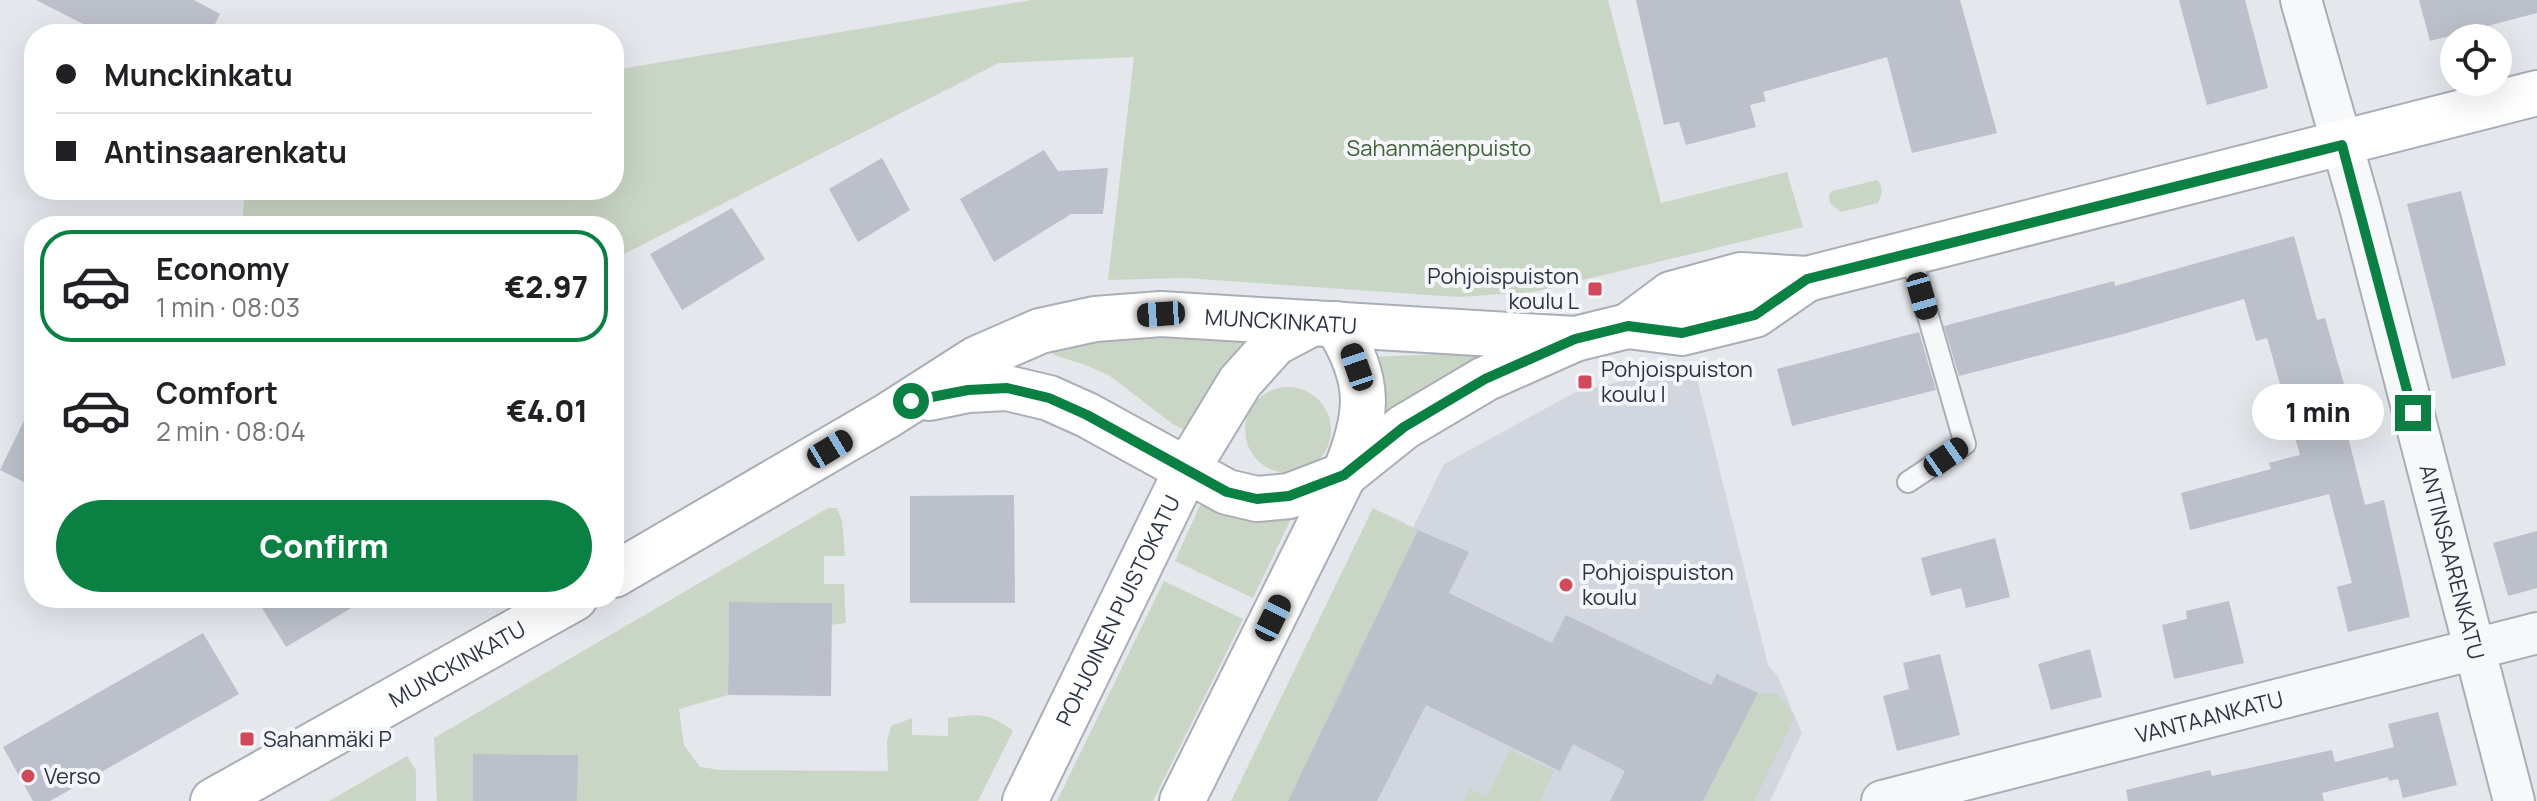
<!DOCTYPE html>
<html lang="en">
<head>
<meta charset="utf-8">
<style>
	body { margin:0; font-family:Manrope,sans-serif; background:#f2f2f2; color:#202124; height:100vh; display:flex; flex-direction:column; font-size:30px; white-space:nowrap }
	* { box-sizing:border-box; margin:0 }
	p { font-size:26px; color:#757577 }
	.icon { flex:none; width:44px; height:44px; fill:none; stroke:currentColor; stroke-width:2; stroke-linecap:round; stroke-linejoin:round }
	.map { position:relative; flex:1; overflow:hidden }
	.drawer { position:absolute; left:24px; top:216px; width:600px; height:392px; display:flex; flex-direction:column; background:#fff; border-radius:32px; box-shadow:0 8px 32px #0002 }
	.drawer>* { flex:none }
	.hud { position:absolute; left:24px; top:24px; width:600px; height:176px; border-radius:32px; box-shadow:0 8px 32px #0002; display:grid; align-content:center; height:176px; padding:0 32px; background:#fff }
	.fabs { position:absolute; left:2440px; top:24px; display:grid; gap:16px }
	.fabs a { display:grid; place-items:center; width:72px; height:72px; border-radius:50%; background:#fff; box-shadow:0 8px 32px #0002; font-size:40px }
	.end { position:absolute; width:36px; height:36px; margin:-18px; border:10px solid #0b8043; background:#fff; box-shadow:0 0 0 4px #fff }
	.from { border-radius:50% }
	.bubble { position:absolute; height:56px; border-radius:28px; background:#fff; box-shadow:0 8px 32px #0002; font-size:26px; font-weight:800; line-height:56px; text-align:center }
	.car { position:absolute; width:24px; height:48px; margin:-24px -12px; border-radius:10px; box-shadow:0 0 6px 2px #0007; background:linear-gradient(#222 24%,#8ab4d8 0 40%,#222 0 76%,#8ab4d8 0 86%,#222 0) }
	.hud b { display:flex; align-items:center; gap:28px; height:76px; font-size:30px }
	.hud b+b { border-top:2px solid #e0e0e0 }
	.hud i { width:20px; height:20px; background:#202124 }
	ul { padding:14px 0 0; list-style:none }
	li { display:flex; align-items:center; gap:24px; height:112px; margin:0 16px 12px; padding:0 16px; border:4px solid transparent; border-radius:32px }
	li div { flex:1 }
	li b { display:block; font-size:30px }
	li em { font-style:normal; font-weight:800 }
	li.active { border-color:#0b8043 }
	li>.icon { width:72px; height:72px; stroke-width:1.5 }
	.button { display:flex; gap:16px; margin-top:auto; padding:16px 32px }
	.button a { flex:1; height:92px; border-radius:48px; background:#0b8043; color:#fff; font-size:32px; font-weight:800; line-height:92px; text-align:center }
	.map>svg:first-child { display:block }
	.built { fill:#d2d6de }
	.green { fill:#c9d6c5 }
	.building { fill:#bbc0ca }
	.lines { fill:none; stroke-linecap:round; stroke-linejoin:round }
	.lane-casing { stroke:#a9aeb7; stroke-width:24 }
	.street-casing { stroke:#a9aeb7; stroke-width:44 }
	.secondary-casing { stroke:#a9aeb7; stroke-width:48 }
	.lane { stroke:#f7f8fa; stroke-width:20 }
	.street { stroke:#f7f8fa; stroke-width:40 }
	.secondary { stroke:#fff; stroke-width:44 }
	.route { stroke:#0b8043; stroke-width:10 }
	.poi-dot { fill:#d1495b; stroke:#f4f6f9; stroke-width:3 }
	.labels { text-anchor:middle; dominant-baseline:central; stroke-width:8; stroke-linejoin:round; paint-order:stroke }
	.park-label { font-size:22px; fill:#3f6138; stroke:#f4f6f9 }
	.poi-label { font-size:22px; fill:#2b3445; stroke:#f4f6f9; text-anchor:start }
	.street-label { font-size:22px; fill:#2b3445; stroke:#f4f6f9 }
</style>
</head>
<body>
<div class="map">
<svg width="2537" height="801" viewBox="0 0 2537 801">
	<rect width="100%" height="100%" fill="#e4e7ec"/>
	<path class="built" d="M 1693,363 L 1768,665 L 1778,677 L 1802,733 L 1770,801 L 1280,801 L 1444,464 L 1574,393 Z"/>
	<path class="green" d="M 1032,0 L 1608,0 L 1661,203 L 1787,172 L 1803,227 L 1533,292 L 1458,297 L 1185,278 L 1108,280 L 1134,57 L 999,63 L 614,259 L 614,226 L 242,226 L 245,190 L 614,190 L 614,70 Z
		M 1877,180 C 1884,187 1882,194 1878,203 L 1841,212 L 1830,203 L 1829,194 L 1833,191 Z
		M 1133,332 L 1256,339 C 1221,361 1204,390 1191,428 L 1185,430 L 1174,425 L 1110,376 L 1088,366 L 1054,355 L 1050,349 Z
		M 1471,353 L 1477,355 L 1478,359 L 1387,416 C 1387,393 1385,375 1370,357 Z
		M1245 430a43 43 0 1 1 86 0a43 43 0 1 1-86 0Z
		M 1200,505 C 1231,513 1259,520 1291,519 L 1253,598 L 1175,561 Z
		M 828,508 L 837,508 L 842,521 L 845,556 L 824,556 L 824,584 L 844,584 L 846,623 L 831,625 L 831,603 L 729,602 L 728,695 L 679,709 L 684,745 L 700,767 L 721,770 L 888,771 L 887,741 L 891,726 L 912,718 L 912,735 L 948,736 L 948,718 C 977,714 989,712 1013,731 L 978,801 L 577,801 L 577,755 L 474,754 L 473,801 L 437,801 L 434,738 Z
		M 1373,508 L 1418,530 L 1288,801 L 1231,801 Z
		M 1164,581 L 1243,619 L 1153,801 L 1057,801 Z
		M 1758,693 L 1777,694 L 1795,717 L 1754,801 L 1703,801 Z
		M 1510,750 L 1554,771 L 1540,801 L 1464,801 L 1469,789 L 1487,797 Z
		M 407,756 L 416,770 L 416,801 L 329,801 Z"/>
	<path class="building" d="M 36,0 L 194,0 L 220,14 L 210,34 L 103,34 Z
		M 1636,0 L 1960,0 L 1997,133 L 1912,153 L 1887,57 L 1763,92 L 1766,101 L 1750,105 L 1756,127 L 1686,145 L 1679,122 L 1664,125 Z
		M 2179,0 L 2245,0 L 2268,88 L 2207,105 Z
		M 2419,0 L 2537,0 L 2537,13 L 2430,41 Z
		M 1044,150 L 1058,171 L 1108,168 L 1103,214 L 1071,214 L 994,262 L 960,199 Z
		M 882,158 L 910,210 L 858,242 L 829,189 Z
		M 2461,191 L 2506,365 L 2452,379 L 2407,204 Z
		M 732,208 L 765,259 L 682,310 L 650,254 Z
		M 2294,236 L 2317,320 L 2325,318 L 2346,391 L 2337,393 L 2365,505 L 2384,500 L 2410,617 L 2348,632 L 2337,587 L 2352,583 L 2329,494 L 2190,530 L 2181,493 L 2271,469 L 2269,463 L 2300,455 L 2267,338 L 2256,341 L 2244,299 L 2127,333 L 1959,376 L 1944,326 L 2114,281 L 2115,286 Z
		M 1919,332 L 1936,390 L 1792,426 L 1777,369 Z
		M 34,400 L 34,487 L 0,470 Z
		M 1014,495 L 1015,603 L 910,603 L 910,496 Z
		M 1418,530 L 1469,552 L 1449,593 L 1552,643 L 1566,615 L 1711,685 L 1717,674 L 1758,693 L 1703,801 L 1610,801 L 1625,771 L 1573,744 L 1560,771 L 1426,705 L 1377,801 L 1288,801 Z
		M 2537,531 L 2537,588 L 2508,596 L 2493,543 Z
		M 1995,538 L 2010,597 L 1966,608 L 1961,588 L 1931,596 L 1921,558 Z
		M 256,598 L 368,598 L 286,647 Z
		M 2229,601 L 2244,663 L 2174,679 L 2162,625 L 2187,619 L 2186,611 Z
		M 729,602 L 832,603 L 831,696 L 728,695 Z
		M 203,633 L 239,694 L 50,801 L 33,801 L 3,747 Z
		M 2090,649 L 2102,697 L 2051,710 L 2038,664 Z
		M 1940,654 L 1960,735 L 1897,751 L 1883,696 L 1909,689 L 1903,663 Z
		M 2438,712 L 2457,785 L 2403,798 L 2398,779 L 2389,781 L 2388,777 L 2322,793 L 2324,801 L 2128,801 L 2126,790 L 2210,770 L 2212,776 L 2332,750 L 2335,762 L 2394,747 L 2388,724 Z
		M 473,754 L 578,755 L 577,801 L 473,801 Z"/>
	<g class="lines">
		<g class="lane-casing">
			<path id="lane" d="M 1908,482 L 1965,444 L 1910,253"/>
		</g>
		<g class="street-casing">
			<g id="street">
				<path id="s1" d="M 2301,0 L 2360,207 L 2514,801"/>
				<path id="s2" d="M 1882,801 L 2537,633"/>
			</g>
		</g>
		<g class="secondary-casing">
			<g id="secondary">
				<path d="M 1628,326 L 1671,294 L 1741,275 L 1807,279 L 2537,93"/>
				<path d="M 929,398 L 968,390 L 1007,388 L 1049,398 L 1087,415 L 1227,492 L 1257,499 L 1289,496 L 1344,475 L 1404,427 L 1485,379 L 1575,339 L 1628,326 L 1682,333 L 1755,315 L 1807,279"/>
				<path id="s3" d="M 614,575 L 887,416 L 976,359 L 1040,331 L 1095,319 L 1161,314 L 1575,339"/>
				<path id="s4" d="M 213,801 L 575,598"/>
				<path id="s5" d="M 1025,801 L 1186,471 L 1240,382 L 1275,343 L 1313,323"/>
				<path d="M 1182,801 L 1344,475 C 1369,415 1372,381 1336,324"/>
			</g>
		</g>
		<use href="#lane" class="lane"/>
		<use href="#street" class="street"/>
		<use href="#secondary" class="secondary"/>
	</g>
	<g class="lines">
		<path class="route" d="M 911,401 L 968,390 L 1007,388 L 1049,398 L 1087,415 L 1227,492 L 1257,499 L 1289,496 L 1344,475 L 1404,427 L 1485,379 L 1575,339 L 1628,326 L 1682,333 L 1755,315 L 1807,279 L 2342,145 L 2413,413"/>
	</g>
	<g class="poi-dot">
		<rect x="1587" y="281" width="16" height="16" rx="4"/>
		<rect x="1577" y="374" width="16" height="16" rx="4"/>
		<circle cx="1566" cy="585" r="8"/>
		<rect x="239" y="731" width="16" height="16" rx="4"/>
		<circle cx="28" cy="776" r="8"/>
	</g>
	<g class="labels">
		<g class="park-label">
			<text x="1439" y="148">Sahanmäenpuisto</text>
		</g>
		<g class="poi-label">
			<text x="1579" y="276" text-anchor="end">Pohjoispuiston<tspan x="1579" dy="25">koulu L</tspan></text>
			<text x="1601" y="369">Pohjoispuiston<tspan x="1601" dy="25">koulu I</tspan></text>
			<text x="1582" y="572">Pohjoispuiston<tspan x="1582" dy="25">koulu</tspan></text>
			<text x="263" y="739">Sahanmäki P</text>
			<text x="44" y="776">Verso</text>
		</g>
		<g class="street-label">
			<text stroke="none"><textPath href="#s3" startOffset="734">MUNCKINKATU</textPath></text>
			<text stroke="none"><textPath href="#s1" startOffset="582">ANTINSAARENKATU</textPath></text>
			<text stroke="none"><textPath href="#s5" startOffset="212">POHJOINEN PUISTOKATU</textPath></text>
			<text stroke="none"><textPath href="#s4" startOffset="280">MUNCKINKATU</textPath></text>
			<text stroke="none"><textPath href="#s2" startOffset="338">VANTAANKATU</textPath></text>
		</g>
	</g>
</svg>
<div class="fabs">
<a><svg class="icon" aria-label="locate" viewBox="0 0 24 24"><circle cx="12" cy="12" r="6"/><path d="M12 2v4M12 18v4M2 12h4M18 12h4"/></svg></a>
</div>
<i class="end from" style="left:911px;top:401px"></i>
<i class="end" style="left:2413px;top:413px"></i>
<div class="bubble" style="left:2252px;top:384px;width:132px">1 min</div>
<i class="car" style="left:1922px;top:296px;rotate:164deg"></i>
<i class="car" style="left:1161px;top:314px;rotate:266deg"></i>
<i class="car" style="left:1357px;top:367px;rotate:341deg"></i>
<i class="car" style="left:830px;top:449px;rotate:59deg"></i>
<i class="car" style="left:1946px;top:457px;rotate:55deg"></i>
<i class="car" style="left:1273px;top:618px;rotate:26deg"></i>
<div class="hud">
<b><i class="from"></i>Munckinkatu</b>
<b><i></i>Antinsaarenkatu</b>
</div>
<section class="drawer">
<ul>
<li class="active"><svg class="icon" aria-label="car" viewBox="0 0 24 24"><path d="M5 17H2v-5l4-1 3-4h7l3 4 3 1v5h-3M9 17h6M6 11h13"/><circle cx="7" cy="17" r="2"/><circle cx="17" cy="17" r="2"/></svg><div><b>Economy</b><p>1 min · 08:03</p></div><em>€2.97</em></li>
<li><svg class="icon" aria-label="car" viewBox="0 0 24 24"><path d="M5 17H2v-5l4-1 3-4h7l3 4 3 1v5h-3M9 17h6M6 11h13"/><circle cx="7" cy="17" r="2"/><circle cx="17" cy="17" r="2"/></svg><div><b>Comfort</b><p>2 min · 08:04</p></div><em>€4.01</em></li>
</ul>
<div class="button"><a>Confirm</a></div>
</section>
</div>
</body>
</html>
